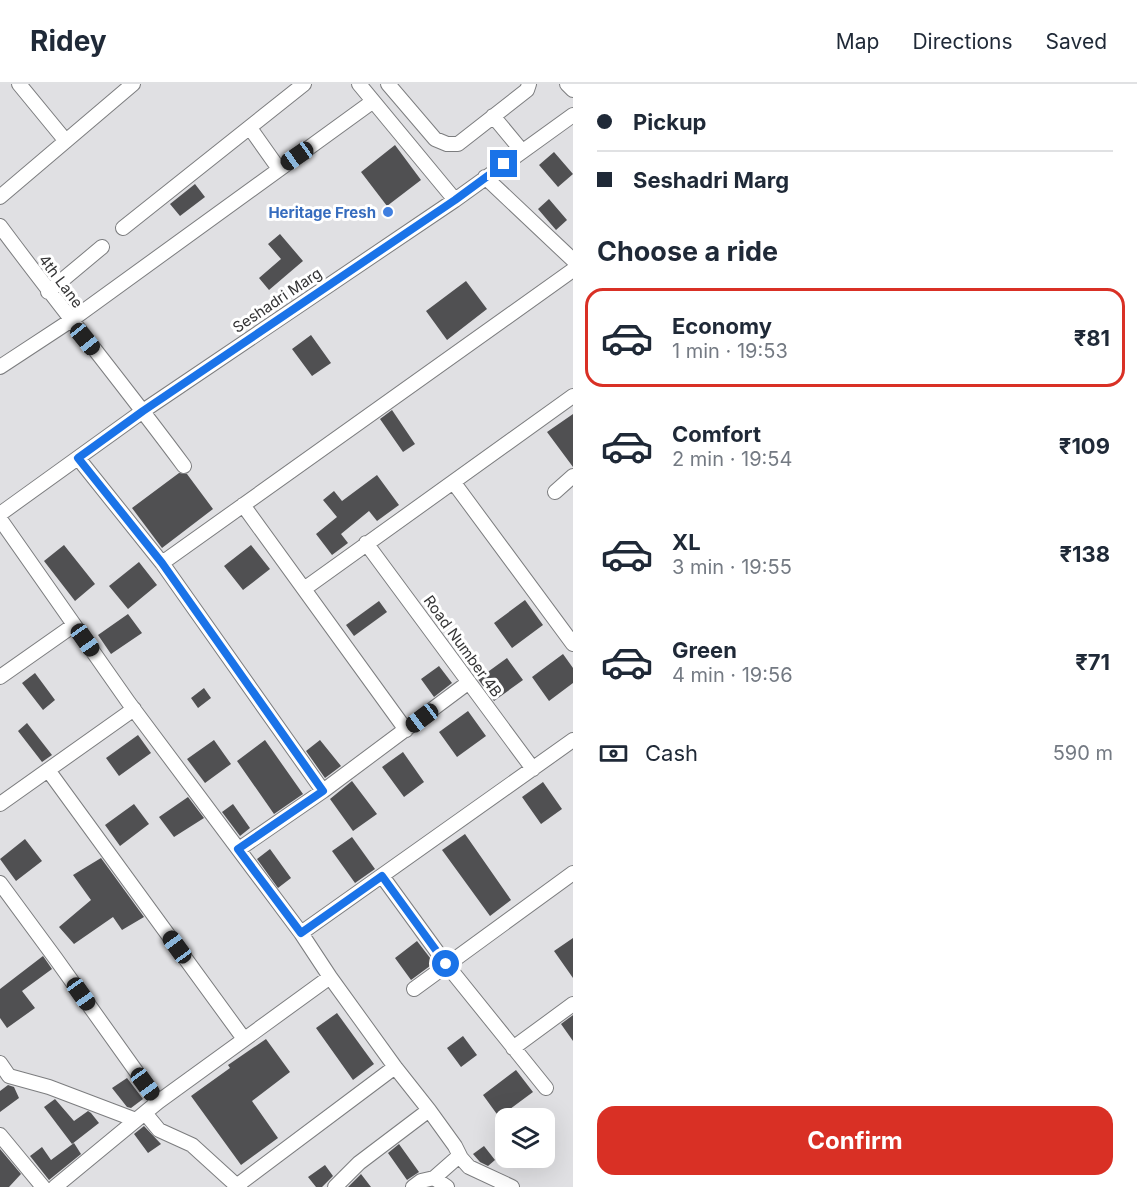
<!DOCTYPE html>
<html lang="en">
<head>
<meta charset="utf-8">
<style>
	body { margin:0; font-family:Inter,sans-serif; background:#f6f6f7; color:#1f2937; height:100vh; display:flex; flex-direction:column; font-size:22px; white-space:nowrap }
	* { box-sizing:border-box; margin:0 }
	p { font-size:20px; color:#747a83 }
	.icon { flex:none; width:33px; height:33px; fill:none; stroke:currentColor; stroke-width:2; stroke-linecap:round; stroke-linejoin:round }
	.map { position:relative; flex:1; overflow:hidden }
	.details { display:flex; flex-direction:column; background:#fff; width:564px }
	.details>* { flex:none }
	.hud { display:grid; align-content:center; height:132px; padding:0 24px; background:#fff }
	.buttons { position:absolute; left:495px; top:1024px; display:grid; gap:12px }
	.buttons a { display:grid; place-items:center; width:60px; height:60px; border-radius:12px; background:#fff; box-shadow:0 6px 24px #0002; font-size:30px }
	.end { position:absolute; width:27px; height:27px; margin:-14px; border:8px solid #1a73e8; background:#fff; box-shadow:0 0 0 3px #fff }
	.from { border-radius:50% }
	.car { position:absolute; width:18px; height:36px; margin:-18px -9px; border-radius:8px; box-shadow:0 0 4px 2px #0007; background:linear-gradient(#222 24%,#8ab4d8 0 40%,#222 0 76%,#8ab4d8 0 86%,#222 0) }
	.hud b { display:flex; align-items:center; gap:21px; height:57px; font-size:22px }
	.hud b+b { border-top:2px solid #e0e1e3 }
	.hud i { width:15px; height:15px; background:#1f2937 }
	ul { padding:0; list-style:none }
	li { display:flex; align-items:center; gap:18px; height:99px; margin:0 12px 9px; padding:0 12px; border:3px solid transparent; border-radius:18px }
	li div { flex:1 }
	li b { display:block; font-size:22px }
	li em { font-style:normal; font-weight:700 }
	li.on { border-color:#d93025 }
	li>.icon { width:54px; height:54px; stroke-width:1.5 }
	h2 { padding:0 24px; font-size:27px; line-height:72px }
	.pay { display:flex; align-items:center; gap:15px; height:66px; padding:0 24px; font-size:22px }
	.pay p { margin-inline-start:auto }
	.button { display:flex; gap:12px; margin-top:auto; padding:12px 24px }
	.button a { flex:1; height:69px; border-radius:18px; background:#d93025; color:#fff; font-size:24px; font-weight:700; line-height:69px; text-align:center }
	header { display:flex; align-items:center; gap:36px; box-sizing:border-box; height:84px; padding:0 30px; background:#fff; border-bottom:2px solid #e0e1e3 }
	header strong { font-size:28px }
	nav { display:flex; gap:33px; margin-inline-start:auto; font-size:21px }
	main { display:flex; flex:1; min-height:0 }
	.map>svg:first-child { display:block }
	.building { fill:#505052 }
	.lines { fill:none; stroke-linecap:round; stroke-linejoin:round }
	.street-casing { stroke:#7c7d7f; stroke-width:16 }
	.street { stroke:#fff; stroke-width:14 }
	.route { stroke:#1a73e8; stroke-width:8 }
	.shop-dot { fill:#3f7fe0; stroke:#fff; stroke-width:2 }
	.labels { text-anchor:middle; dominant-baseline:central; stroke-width:6; stroke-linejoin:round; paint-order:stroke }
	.shop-label { font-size:15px; font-weight:bold; fill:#366cbe; stroke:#fff; text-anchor:end }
	.street-label { font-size:15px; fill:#343435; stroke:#fff }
</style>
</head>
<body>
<header>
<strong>Ridey</strong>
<nav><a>Map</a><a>Directions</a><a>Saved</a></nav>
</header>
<main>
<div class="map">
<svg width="573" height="1103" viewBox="0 0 573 1103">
	<rect width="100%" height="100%" fill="#e0e0e3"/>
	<path class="building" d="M 395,61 L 421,96 L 387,122 L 361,88 Z
		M 554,68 L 573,90 L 558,103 L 539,81 Z
		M 195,100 L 205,113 L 180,132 L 170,120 Z
		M 549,115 L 567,136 L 556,146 L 538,125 Z
		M 280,150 L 303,177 L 269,206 L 259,194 L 281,175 L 268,160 Z
		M 466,197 L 487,225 L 447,256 L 426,227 Z
		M 311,251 L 331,279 L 312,292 L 292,265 Z
		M 392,326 L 415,360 L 403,368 L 380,335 Z
		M 573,330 L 573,383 L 547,348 Z
		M 179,389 L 187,390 L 213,425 L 162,464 L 132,424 Z
		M 377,391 L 399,421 L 377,437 L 369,427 L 341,450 L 348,459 L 332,471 L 316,450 L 337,433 L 323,416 L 334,407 L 342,417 Z
		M 64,461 L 95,500 L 75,517 L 44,477 Z
		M 251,461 L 270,485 L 243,506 L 224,482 Z
		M 139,478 L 157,501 L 128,525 L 109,502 Z
		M 525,516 L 543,541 L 512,564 L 494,539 Z
		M 379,517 L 387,528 L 354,552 L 346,541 Z
		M 128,530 L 142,549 L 111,570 L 98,551 Z
		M 563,570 L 573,584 L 573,599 L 549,617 L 532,593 Z
		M 507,574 L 523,596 L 494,617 L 478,595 Z
		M 439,582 L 452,599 L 434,613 L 421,595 Z
		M 35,589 L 55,616 L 43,626 L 22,599 Z
		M 204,604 L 211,614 L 198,624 L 191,614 Z
		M 468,627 L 486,652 L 457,673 L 439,648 Z
		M 27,639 L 52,671 L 42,678 L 18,647 Z
		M 138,651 L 151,669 L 119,692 L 106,674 Z
		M 214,656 L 231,680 L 205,699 L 187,675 Z
		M 265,656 L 303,710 L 274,730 L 237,677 Z
		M 320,656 L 341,682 L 325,694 L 306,667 Z
		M 403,668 L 424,698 L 404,713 L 382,683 Z
		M 352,697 L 377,730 L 353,747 L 330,715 Z
		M 543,698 L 562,725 L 541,740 L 522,713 Z
		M 188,713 L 204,734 L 174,753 L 159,733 Z
		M 134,720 L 149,740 L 120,762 L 105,741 Z
		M 233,720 L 250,744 L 240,752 L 222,728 Z
		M 465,750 L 511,816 L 490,832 L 442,766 Z
		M 352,753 L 375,785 L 355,799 L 332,767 Z
		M 25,755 L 42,777 L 16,797 L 0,775 Z
		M 270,765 L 291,794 L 278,804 L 257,775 Z
		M 101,774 L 144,833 L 122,846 L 113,833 L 74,860 L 59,843 L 91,816 L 73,791 Z
		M 573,854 L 573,894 L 554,867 Z
		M 417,857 L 434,879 L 411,896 L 395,874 Z
		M 43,872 L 52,885 L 22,907 L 35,924 L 7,944 L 0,934 L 0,905 Z
		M 337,929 L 374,980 L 353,996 L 316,944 Z
		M 573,931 L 573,957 L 561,940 Z
		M 463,952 L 477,971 L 461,983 L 447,964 Z
		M 266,955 L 290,988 L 252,1017 L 278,1054 L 241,1081 L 191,1012 L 230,984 L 228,981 Z
		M 516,986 L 533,1008 L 499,1033 L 483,1011 Z
		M 127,994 L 143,1015 L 131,1024 L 127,1023 L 112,1004 Z
		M 8,1001 L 14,1003 L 19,1014 L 0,1028 L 0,1007 Z
		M 55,1015 L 74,1037 L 88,1027 L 91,1029 L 99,1039 L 72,1060 L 44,1023 Z
		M 144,1042 L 161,1060 L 148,1069 L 134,1050 Z
		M 74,1059 L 81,1070 L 49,1096 L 30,1072 L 42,1063 L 51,1076 Z
		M 399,1060 L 419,1088 L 407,1096 L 388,1069 Z
		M 484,1062 L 495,1076 L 488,1082 L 480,1078 L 473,1070 Z
		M 0,1065 L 21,1090 L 9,1103 L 0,1103 Z
		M 325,1081 L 333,1092 L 322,1103 L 316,1103 L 308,1093 Z
		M 361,1090 L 371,1103 L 348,1103 Z"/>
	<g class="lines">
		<g class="street-casing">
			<path id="street" d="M 19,0 L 65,56
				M 359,0 L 455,116
				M 388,0 L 435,55 L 447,60 L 458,60 L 527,6 L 529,0
				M 567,0 L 573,6
				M 493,32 L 522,67
				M 250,44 L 279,85
				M 485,93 L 573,176
				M 0,113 L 133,0
				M 0,142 C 60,223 124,301 184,382
				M 123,144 L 304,0
				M 48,208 L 102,163
				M 0,283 L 70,237 L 372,18
				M 78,374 L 162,479 L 323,707
				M 454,399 L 573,560
				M 555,408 L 573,392
				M 243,421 L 406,646
				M 0,430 L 143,327 L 455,116 L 573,31
				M 0,435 L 129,619 L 301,849 L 573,656
				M 366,459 L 533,685
				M 162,479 L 573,186
				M 304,505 L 573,312
				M 0,593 L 74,541
				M 48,686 L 244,955
				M 0,720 L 134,625
				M 239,765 L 323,707 L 469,598
				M 382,792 L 446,880 L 546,1004
				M 0,799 L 56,875 L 158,1018
				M 301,849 L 330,893 L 395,983 L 429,1026 L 455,1062 L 461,1074 L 469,1083 L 512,1103
				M 414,905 L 573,789
				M 513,964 L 573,920
				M 0,979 L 9,992 L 49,1003 L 136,1036
				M 145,1029 L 159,1046 L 192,1061 L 237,1102
				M 0,1051 L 43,1103
				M 434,1094 L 447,1103
				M 55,1103 L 158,1018 L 330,893
				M 235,1103 L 395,983
				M 335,1103 L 359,1079 L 429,1026
				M 413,1103 L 421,1097 L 434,1094 L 459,1072"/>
		</g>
		<use href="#street" class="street"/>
	</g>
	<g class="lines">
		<path class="route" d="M 446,880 L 382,792 L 301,849 L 238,765 L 323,707 L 162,479 L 78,374 L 143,327 L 455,116 L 504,80"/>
	</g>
	<circle class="shop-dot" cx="388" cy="128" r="6"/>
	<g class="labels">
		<g class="shop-label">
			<text x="376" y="128">Heritage Fresh</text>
		</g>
		<g class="street-label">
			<text transform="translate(61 197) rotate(53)">4th Lane</text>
			<text transform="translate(277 216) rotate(-34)">Seshadri Marg</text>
			<text transform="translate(463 562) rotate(54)">Road Number 4B</text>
		</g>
	</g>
</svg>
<div class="buttons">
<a><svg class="icon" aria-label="layers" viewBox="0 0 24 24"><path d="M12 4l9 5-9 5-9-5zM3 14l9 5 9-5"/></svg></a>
</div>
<i class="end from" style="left:446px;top:880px"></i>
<i class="end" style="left:504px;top:80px"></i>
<i class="car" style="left:297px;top:72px;rotate:235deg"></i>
<i class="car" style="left:85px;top:255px;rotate:141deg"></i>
<i class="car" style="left:85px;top:556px;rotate:145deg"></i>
<i class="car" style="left:422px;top:634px;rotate:233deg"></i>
<i class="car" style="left:177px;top:863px;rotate:324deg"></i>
<i class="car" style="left:81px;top:910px;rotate:145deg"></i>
<i class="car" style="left:145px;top:1000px;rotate:144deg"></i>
</div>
<section class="details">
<div class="hud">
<b><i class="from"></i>Pickup</b>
<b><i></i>Seshadri Marg</b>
</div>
<h2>Choose a ride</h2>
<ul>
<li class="on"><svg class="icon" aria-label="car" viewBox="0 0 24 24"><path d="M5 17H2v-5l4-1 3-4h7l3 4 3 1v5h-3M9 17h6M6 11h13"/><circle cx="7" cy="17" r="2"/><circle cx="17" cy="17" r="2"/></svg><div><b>Economy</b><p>1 min · 19:53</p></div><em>₹81</em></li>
<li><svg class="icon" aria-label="car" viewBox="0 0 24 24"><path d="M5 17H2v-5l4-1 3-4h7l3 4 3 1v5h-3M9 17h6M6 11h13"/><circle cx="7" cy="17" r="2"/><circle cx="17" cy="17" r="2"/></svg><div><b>Comfort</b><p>2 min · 19:54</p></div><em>₹109</em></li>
<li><svg class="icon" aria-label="car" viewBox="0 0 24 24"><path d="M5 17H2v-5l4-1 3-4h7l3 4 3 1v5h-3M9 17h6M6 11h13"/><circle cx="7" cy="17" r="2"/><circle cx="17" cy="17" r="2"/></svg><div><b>XL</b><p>3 min · 19:55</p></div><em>₹138</em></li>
<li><svg class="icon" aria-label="car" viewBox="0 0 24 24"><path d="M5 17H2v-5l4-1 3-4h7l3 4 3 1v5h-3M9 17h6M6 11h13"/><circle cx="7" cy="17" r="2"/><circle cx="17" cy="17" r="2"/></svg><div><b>Green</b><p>4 min · 19:56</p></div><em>₹71</em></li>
</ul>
<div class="pay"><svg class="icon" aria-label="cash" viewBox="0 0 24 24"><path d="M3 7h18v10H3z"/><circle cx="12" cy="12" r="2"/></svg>Cash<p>590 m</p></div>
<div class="button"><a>Confirm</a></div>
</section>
</main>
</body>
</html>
